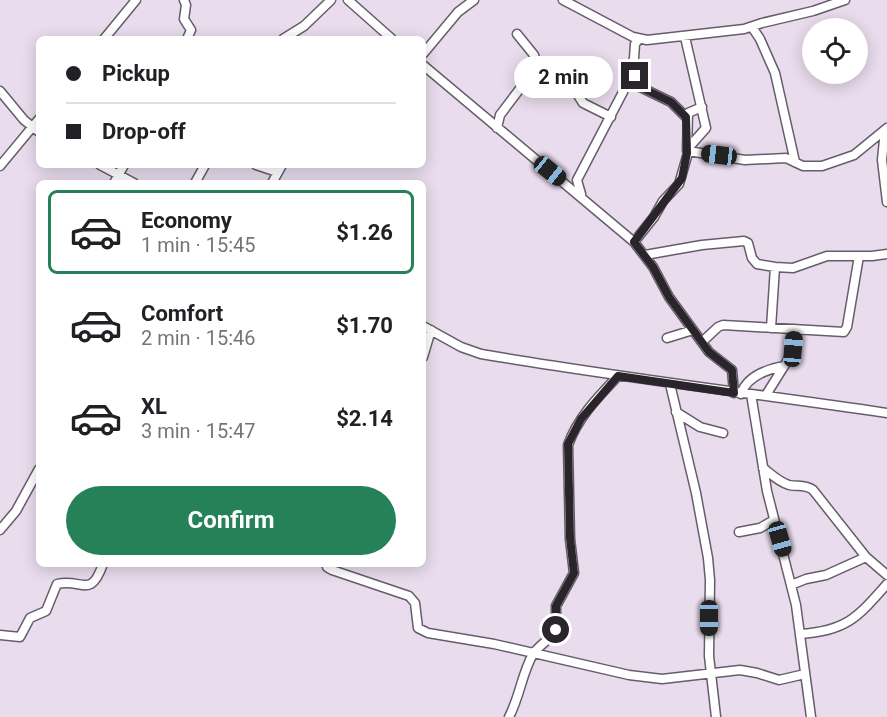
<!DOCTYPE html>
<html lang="en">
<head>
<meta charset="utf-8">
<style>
	body { margin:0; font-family:Roboto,sans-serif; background:#f6f6f6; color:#202124; height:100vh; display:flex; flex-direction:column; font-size:22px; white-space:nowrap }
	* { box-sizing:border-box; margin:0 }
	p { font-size:20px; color:#757577 }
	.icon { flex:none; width:33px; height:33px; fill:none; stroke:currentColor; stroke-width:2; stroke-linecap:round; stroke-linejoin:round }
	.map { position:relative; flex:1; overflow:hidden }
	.sheet { position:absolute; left:36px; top:180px; width:390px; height:387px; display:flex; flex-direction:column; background:#fff; border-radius:9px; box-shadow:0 3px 15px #0003 }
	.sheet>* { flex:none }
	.hud { position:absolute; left:36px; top:36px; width:390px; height:132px; border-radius:9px; box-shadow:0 3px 15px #0003; display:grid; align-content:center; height:132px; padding:0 30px; background:#fff }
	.tools { position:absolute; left:802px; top:18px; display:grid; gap:12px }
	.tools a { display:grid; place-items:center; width:66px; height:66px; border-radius:50%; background:#fff; box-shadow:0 3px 15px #0003; font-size:30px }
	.end { position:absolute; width:27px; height:27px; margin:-14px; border:8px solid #2a252b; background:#fff; box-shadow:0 0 0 3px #fff }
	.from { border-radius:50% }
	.bubble { position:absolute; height:42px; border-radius:21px; background:#fff; box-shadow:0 3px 15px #0003; font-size:20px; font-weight:700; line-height:42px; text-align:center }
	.car { position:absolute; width:18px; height:36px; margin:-18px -9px; border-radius:8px; box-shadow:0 0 4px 2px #0007; background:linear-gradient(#222 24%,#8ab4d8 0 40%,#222 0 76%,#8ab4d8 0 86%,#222 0) }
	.hud b { display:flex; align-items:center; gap:21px; height:57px; font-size:22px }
	.hud b+b { border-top:2px solid #e0e0e0 }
	.hud i { width:15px; height:15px; background:#202124 }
	ul { padding:10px 0 0; list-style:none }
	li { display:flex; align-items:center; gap:18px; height:84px; margin:0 12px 9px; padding:0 18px; border:3px solid transparent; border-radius:9px }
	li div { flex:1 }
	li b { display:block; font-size:22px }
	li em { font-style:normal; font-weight:700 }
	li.on { border-color:#258158 }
	li>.icon { width:54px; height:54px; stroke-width:1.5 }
	.primary-button { display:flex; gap:12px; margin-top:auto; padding:12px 30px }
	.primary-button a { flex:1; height:69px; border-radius:36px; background:#258158; color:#fff; font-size:24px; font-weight:700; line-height:69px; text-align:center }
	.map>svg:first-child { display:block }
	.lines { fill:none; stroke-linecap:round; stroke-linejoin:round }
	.minor-casing { stroke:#675c6a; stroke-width:11 }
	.minor { stroke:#fff; stroke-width:8 }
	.route { stroke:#2a252b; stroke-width:8 }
</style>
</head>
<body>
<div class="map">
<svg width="887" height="717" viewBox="0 0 887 717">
	<rect width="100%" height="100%" fill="#e9dced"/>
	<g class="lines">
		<g class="minor-casing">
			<path id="minor" d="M 184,0 L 186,5 L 184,19 L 191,30 L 187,39
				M 348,0 L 392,39
				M 563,0 L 633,37 L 647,40 L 744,29 L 762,23 L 813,11 L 845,0
				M 752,27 L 760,39 L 775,73 L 795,162
				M 517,34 L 534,55 L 540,75
				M 104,39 L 136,0
				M 283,39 L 304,26 L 331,0
				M 423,54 L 458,12 L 474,0
				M 423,65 L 634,242 L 653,267 L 669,297 L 709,352 L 732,370 L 734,393
				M 629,71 L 635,76 L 640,87 L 671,102 L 686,117
				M 0,91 L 24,120 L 39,132
				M 497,128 L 500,115 L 525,82 L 535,76 L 546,76 L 564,85 L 576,92 L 583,103 L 611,117
				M 885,130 L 882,160 L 887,202
				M 687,151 L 688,113 L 702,107
				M 688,151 L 745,160 L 786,158 L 803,166 L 822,166 L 854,155 L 887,128
				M 100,165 L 134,183
				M 256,165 L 277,172
				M 0,166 L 39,119
				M 114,183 L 124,165
				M 195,183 L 205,165
				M 272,183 L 282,165
				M 581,194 L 577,180 L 623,92 L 634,58 L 635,44 L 639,39
				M 634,242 L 654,217 L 663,201 L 679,184 L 690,146 L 706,128 L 685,37
				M 645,255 L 702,245 L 744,241 L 748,243 L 752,258 L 757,264 L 775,267 L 793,268 L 827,256 L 872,256 L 887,254
				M 423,326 L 461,347 L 481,354 C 616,377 751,393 887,413
				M 771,328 L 775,267
				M 667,338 L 693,330
				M 702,342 L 718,327 L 723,325 L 844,332 L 847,327 L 859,256
				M 423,357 L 431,330
				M 670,384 L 696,493 L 708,558 L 710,580 L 709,656 L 716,717
				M 741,394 C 747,376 768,369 784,366
				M 751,394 L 767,491 L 796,605 L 811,717
				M 766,395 L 791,355 L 794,329
				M 676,412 L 700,427 L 723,433
				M 763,468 C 771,474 779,482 789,485 C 798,487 805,484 813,490 L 866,557 L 887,575
				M 0,530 L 16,511 L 39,469
				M 739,532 L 760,528 L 774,520
				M 327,564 L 327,567 L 332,570 L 409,596 L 415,603 L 418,628 L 428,633 L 494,644 L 629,675 L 662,679 L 740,670 L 757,673 L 779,680 L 805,674
				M 791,585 L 806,579 L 826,575 L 866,557
				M 800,634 C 846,631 857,618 887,584
				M 0,635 L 20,637 L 30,618 L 46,611 L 57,584 C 83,578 90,600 103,564
				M 509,717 C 520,696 522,673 533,654 C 539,645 550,640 556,630 L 556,606 L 574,573 L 570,539 L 568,445 C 578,417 598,397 618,376"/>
		</g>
		<use href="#minor" class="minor"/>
	</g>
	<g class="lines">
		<path class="route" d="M 556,630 L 556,606 L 574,573 L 570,538 L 568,444 L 581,419 L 618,376 L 734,393 L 732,370 L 709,352 L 669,297 L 653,267 L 634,242 L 682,178 L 687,153 L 686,117 L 671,102 L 640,87 L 635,76"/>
	</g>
</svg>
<div class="tools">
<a><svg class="icon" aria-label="locate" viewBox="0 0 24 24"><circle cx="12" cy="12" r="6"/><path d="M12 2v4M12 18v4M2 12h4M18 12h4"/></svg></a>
</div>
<i class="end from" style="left:556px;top:630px"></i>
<i class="end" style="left:635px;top:76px"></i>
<div class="bubble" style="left:514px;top:56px;width:99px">2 min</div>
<i class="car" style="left:719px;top:155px;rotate:277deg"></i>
<i class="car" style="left:550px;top:171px;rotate:129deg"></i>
<i class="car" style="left:793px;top:349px;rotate:5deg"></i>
<i class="car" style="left:780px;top:539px;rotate:164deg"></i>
<i class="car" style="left:709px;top:618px;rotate:180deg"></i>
<div class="hud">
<b><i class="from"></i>Pickup</b>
<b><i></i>Drop-off</b>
</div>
<section class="sheet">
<ul>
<li class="on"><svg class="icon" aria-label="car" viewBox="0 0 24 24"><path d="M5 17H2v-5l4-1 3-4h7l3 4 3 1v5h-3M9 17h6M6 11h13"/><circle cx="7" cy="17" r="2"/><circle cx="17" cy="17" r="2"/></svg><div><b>Economy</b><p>1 min · 15:45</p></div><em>$1.26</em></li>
<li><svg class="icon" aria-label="car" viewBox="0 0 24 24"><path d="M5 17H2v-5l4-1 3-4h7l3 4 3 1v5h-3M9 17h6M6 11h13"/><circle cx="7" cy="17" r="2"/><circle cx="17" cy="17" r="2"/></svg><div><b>Comfort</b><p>2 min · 15:46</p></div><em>$1.70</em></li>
<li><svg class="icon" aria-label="car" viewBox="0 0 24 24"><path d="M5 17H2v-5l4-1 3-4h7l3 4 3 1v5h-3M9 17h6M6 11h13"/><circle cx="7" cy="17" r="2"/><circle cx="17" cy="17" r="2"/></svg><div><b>XL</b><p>3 min · 15:47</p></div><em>$2.14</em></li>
</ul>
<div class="primary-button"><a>Confirm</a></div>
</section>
</div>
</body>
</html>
